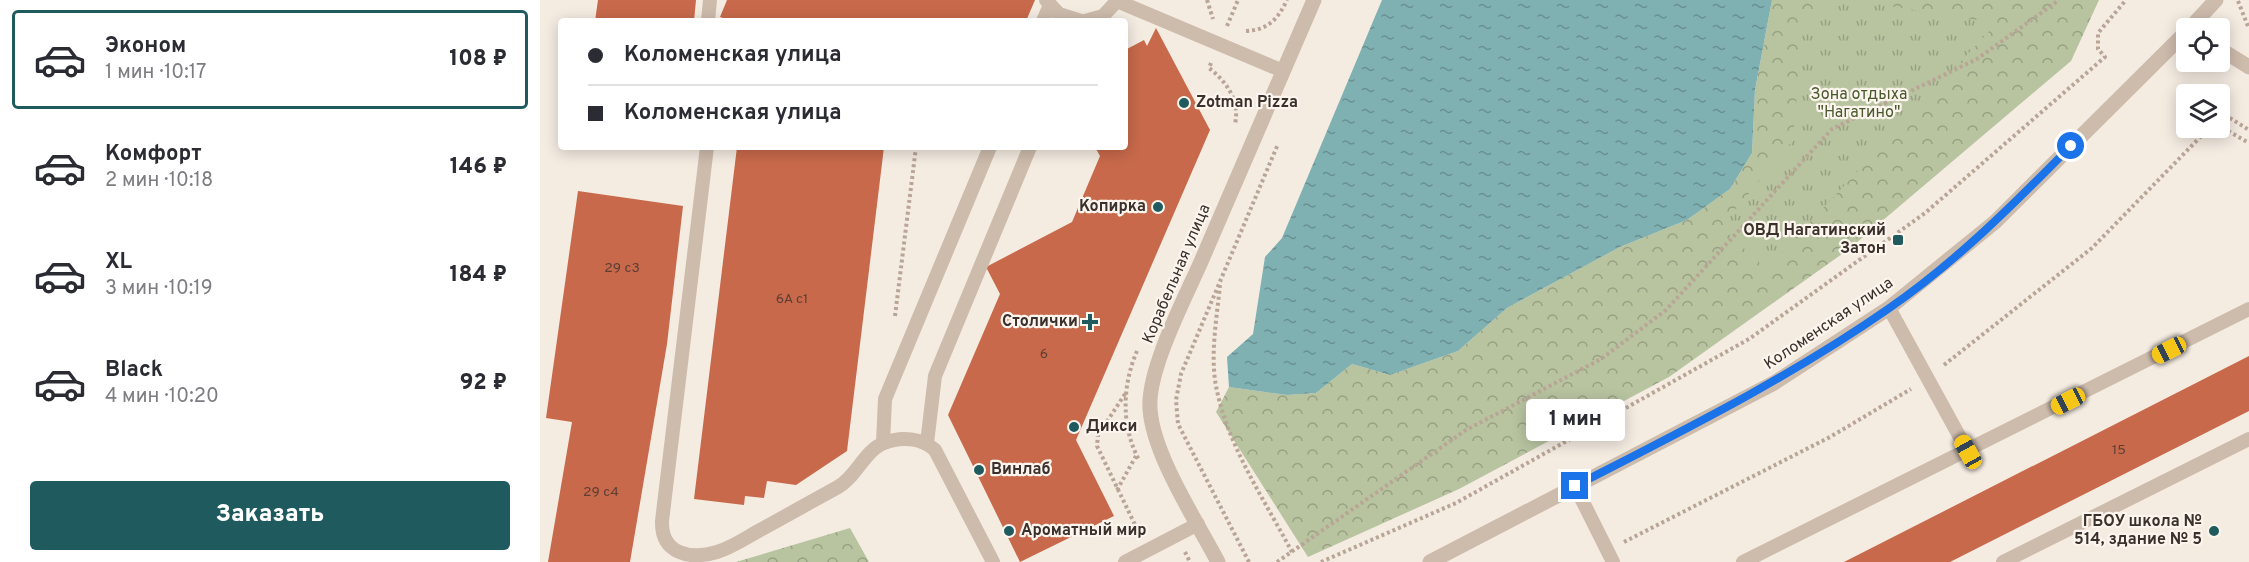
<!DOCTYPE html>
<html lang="ru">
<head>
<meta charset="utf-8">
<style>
	body { margin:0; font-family:Overpass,sans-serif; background:#f2f2f3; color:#2b2b33; height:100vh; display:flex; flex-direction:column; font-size:22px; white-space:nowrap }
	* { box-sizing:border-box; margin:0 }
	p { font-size:20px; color:#7c7c81 }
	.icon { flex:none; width:33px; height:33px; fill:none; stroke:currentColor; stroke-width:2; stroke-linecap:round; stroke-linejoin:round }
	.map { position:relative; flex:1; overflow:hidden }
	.panel { display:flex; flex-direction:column; background:#fff; width:540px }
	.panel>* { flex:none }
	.banner { position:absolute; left:18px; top:18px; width:570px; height:132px; border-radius:6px; box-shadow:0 3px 15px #0003; display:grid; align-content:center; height:132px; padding:0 30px; background:#fff }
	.buttons { position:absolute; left:1636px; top:18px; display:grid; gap:12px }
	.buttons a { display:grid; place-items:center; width:54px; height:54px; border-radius:6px; background:#fff; box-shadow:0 3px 15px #0003; font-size:30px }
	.end { position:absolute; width:27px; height:27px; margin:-14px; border:8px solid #1a73e8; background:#fff; box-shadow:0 0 0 3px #fff }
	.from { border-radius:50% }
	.bubble { position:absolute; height:42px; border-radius:6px; background:#fff; box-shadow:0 3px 15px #0003; font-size:20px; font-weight:800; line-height:42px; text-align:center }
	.car { position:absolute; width:18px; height:36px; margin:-18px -9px; border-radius:8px; box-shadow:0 0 4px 2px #0007; background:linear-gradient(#f5c518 24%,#345 0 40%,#f5c518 0 76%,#345 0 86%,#f5c518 0) }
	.banner b { display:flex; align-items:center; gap:21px; height:57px; font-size:22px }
	.banner b+b { border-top:2px solid #e1e1e2 }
	.banner i { width:15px; height:15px; background:#2b2b33 }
	ul { padding:10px 0 0; list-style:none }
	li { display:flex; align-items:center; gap:18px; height:99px; margin:0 12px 9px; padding:0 18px; border:3px solid transparent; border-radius:6px }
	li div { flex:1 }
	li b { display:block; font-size:22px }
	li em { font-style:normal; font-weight:800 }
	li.on { border-color:#1f5a5e }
	li>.icon { width:54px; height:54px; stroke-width:1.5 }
	.primary-button { display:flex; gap:12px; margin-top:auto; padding:12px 30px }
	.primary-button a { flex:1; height:69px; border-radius:6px; background:#1f5a5e; color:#fff; font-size:24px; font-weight:800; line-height:69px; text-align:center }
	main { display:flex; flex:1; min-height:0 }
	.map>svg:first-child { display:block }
	.forest { fill:url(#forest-crowns) }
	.park { fill:url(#park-tufts) }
	.water { fill:url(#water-ripples) }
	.building { fill:#c8694b }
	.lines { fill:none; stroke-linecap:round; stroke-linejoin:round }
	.path { stroke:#b9a596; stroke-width:4; stroke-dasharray:3 3; stroke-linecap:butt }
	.service { stroke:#cdbbac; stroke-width:14 }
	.minor { stroke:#cdbbac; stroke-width:15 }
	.tertiary { stroke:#cdbbac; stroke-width:15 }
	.route { stroke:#1a73e8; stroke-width:8 }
	.poi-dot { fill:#1f5a5e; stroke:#fbf5ee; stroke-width:2 }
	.labels { text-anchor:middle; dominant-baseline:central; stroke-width:4.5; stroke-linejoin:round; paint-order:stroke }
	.number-label { font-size:14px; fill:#5e3e33 }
	.park-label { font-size:16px; fill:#4a5a2e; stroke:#fbf5ee }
	.poi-label { font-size:16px; font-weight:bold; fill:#3b302b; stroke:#fbf5ee; text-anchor:start }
	.street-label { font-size:16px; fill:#3b302b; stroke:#fbf5ee }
</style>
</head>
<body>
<main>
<section class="panel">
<ul>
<li class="on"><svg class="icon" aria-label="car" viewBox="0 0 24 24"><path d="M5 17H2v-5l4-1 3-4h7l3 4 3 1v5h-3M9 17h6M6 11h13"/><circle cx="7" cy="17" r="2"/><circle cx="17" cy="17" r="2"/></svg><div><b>Эконом</b><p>1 мин · 10:17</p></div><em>108 ₽</em></li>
<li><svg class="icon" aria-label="car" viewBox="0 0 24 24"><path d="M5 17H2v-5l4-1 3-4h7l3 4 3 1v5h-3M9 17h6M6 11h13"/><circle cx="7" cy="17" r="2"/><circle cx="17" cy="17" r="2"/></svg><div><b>Комфорт</b><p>2 мин · 10:18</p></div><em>146 ₽</em></li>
<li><svg class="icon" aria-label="car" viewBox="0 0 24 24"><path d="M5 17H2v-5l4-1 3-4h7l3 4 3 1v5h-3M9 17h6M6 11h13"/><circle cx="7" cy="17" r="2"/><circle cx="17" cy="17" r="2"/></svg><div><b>XL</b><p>3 мин · 10:19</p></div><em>184 ₽</em></li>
<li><svg class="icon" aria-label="car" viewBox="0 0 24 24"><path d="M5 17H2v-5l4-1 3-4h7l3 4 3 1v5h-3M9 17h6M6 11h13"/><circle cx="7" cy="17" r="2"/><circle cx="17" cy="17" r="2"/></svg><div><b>Black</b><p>4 мин · 10:20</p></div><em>92 ₽</em></li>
</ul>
<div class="primary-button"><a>Заказать</a></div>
</section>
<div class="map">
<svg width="1709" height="562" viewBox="0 0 1709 562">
	<defs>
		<pattern id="forest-crowns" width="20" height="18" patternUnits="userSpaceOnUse" patternTransform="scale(1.5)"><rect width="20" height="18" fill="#b8c4a0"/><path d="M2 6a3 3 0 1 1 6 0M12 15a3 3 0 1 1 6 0" fill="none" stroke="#97a083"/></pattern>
		<pattern id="park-tufts" width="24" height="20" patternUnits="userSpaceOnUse" patternTransform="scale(1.5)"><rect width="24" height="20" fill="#b8c4a0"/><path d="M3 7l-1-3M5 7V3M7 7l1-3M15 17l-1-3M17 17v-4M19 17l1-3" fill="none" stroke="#97a083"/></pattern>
		<pattern id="water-ripples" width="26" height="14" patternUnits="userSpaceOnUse" patternTransform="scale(1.5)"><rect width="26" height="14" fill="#7fb0b2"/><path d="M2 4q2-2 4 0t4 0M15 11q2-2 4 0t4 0" fill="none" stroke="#699091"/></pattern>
	</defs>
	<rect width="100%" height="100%" fill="#f4ebe1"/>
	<path class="forest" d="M 1232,0 L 1559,0 L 1531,61 L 1309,249 L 1129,377 L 919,489 L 768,557 L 676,412 L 689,387 L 747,395 L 776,393 L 812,364 L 850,375 L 918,351 L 967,308 L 1080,247 L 1147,220 L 1190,189 L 1212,153 L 1215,90 Z
		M 310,528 L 329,562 L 196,562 Z"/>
	<path class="park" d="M 1287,0 L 1311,0 L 1457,23 L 1226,269 L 1181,227 L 1253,140 L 1264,16 Z"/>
	<path class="water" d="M 842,0 L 1232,0 L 1215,90 L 1212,153 L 1190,189 L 1147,220 L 1080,247 L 967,308 L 918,351 L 850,375 L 812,364 L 776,393 L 747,395 L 689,387 L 687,357 L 713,334 L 725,257 L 742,238 Z"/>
	<path class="building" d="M 58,0 L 156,0 L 154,21 L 55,21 Z
		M 187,0 L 495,0 L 486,21 L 191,21 L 180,17 Z
		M 616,28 L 670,130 L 536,440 L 574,516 L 480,562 L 408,415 L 460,294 L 446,267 L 532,222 L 560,156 L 555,147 L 585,147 L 585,50 L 604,40 L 607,46 Z
		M 197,147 L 344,147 L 307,451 L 256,485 L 227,481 L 224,498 L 205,496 L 204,505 L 154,499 Z
		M 38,191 L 143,206 L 127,344 L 90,562 L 8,562 L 32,422 L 6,418 Z
		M 1709,356 L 1709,411 L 1410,562 L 1304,562 Z"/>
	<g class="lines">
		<path class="path" d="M 667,0 L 673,19
			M 1698,1 L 1709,29
			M 687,26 L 698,0
			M 706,31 C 728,30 738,19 747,0
			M 671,63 L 669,68 C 687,82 700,101 695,124
			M 1680,115 L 1682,113 L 1709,130
			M 1683,128 L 1709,143
			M 680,285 C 677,317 670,354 676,386 C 687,445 724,499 752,552
			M 355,316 L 376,147
			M 597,351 C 582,386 581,426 599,460
			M 1404,365 L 1552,248 L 1669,128
			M 585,394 L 558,435 L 557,446 L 599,533
			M 577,490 L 596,456
			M 1084,542 L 1290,437 L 1371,389
			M 645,552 L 650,562
			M 709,562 L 638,424 L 636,400 L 641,374 L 738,144
			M 737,562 L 926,430 L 1061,359 L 1126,310 L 1292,129 L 1437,59 L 1519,0
			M 781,562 L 916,503 L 1209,339 L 1385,213 L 1565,57 L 1558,49 L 1558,33 L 1586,0"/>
		<path class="service" d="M 506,0 L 519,14 L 541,21
			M 577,1 L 743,71
			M 168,21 L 170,0
			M 503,21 L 510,5
			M 545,21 L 563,16 L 578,0
			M 167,147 L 122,521 C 121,554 150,560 177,552 C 193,547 207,537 222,529 C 247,515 273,501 298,487 C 316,477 325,450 344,443 C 361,436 382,438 395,450 L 453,562
			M 1349,308 L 1428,452
			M 343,443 L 345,399 L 450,147
			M 387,443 L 395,376 L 490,147
			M 1035,486 L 1073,562
			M 585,562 L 658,524
			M 1203,562 L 1709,309
			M 1463,562 L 1709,439"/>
		<path class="minor" d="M 1680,49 L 1709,67
			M 678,562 C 656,520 613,455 610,409 C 607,371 644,300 660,264 C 698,176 736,88 774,0"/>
		<path class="tertiary" d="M 1650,28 L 1676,0
			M 890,562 L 1234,383 L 1349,308 L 1455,222 L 1647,31"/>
	</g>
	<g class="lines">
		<path class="route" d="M 1035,486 C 1142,431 1249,378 1348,309 C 1415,263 1474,204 1531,146"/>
	</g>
	<g class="poi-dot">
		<circle cx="644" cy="103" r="6"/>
		<circle cx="618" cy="207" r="6"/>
		<rect x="1352" y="234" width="12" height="12" rx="3"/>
		<path d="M547 313h6v6h6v6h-6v6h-6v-6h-6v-6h6z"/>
		<circle cx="534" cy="427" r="6"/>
		<circle cx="439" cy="470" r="6"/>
		<circle cx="469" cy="531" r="6"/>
		<circle cx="1674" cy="531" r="6"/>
	</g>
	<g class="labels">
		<g class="number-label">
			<text x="82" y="268">29 с3</text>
			<text x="252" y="299">6А с1</text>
			<text x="504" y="354">6</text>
			<text x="1579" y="450">15</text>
			<text x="61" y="492">29 с4</text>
		</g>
		<g class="park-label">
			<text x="1319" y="95">Зона отдыха<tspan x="1319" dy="18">"Нагатино"</tspan></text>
		</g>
		<g class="poi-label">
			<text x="656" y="103">Zotman Pizza</text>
			<text x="606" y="207" text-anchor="end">Копирка</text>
			<text x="1346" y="231" text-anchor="end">ОВД Нагатинский<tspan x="1346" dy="18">Затон</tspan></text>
			<text x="538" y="322" text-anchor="end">Столички</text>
			<text x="546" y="427">Дикси</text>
			<text x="451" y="470">Винлаб</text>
			<text x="1662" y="522" text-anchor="end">ГБОУ школа №<tspan x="1662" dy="18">514, здание № 5</tspan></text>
			<text x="481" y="531">Ароматный мир</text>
		</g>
		<g class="street-label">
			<text transform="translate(637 274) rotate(-67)">Корабельная улица</text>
			<text transform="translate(1289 324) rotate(-34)">Коломенская улица</text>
		</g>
	</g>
</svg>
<div class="buttons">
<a><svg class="icon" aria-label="locate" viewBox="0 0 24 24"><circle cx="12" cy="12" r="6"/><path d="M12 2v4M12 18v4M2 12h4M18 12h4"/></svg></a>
<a><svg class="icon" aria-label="layers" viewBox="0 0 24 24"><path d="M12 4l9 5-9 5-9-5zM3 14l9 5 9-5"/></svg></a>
</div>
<i class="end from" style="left:1531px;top:146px"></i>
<i class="end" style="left:1035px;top:486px"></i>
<div class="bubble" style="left:986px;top:399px;width:99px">1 мин</div>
<i class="car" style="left:1629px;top:350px;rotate:243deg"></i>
<i class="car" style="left:1528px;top:401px;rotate:243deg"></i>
<i class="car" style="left:1428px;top:452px;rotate:331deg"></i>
<div class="banner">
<b><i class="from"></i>Коломенская улица</b>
<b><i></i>Коломенская улица</b>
</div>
</div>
</main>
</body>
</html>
